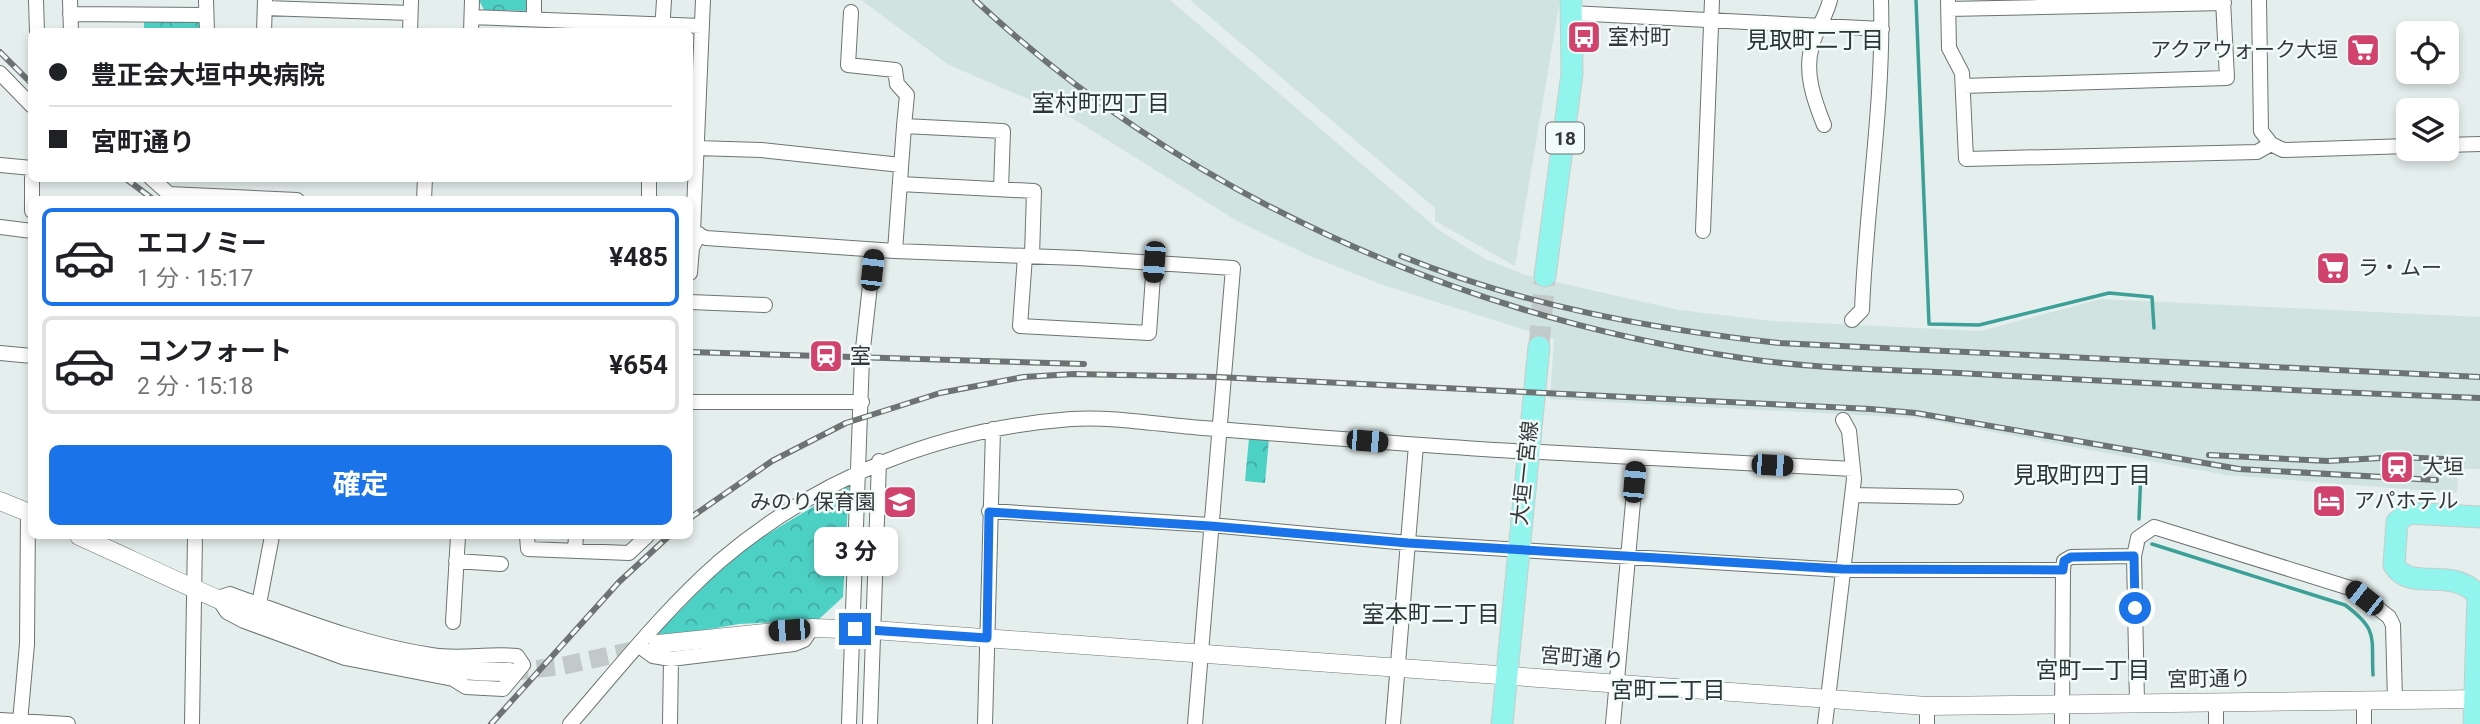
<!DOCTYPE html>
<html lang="ja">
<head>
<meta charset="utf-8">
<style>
	body { margin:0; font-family:Roboto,"Noto Sans JP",sans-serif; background:#f2f2f2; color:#202124; height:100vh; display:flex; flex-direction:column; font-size:26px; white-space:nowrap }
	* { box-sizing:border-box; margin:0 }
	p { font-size:23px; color:#757577 }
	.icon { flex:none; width:38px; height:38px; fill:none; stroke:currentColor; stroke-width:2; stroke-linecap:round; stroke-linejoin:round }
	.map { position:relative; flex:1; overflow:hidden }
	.details { position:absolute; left:28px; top:196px; width:665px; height:343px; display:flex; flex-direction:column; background:#fff; border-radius:10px; box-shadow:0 4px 10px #0003 }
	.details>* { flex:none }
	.banner { position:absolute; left:28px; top:28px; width:665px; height:154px; border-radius:10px; box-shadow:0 4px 10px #0003; display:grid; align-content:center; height:154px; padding:0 21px; background:#fff }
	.controls { position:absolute; left:2396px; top:21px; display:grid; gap:14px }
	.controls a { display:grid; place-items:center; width:63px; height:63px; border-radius:10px; background:#fff; box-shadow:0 4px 10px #0003; font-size:35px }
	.end { position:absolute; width:32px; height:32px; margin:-16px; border:9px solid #1a73e8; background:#fff; box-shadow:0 0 0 4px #fff }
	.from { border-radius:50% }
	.bubble { position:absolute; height:49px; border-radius:10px; background:#fff; box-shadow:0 4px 10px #0003; font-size:23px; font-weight:700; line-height:49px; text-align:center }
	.car { position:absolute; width:21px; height:42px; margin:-21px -10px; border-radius:9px; box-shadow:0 0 5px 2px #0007; background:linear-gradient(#222 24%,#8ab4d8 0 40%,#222 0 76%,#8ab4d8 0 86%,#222 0) }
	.banner b { display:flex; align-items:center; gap:24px; height:66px; font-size:26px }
	.banner b+b { border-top:2px solid #e0e0e0 }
	.banner i { width:18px; height:18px; background:#202124 }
	ul { padding:12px 0 0; list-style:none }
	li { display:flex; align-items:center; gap:21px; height:98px; margin:0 14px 10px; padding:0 7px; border:4px solid #e0e0e0; border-radius:10px }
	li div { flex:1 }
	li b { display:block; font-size:26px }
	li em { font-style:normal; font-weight:700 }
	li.active { border-color:#1a73e8 }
	li>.icon { width:63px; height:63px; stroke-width:1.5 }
	.cta { display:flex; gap:14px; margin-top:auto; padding:14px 21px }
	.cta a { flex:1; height:80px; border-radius:10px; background:#1a73e8; color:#fff; font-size:28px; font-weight:700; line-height:80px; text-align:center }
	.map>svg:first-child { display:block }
	.built { fill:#d0e3e0 }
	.park { fill:url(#park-crowns) }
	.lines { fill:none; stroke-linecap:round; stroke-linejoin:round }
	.stream { stroke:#3ba097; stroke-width:3.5 }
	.tertiary-tunnel { stroke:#c1cac8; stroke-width:18; stroke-dasharray:18 9; stroke-linecap:butt }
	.primary-tunnel { stroke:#c1cac8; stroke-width:21; stroke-dasharray:21 10; stroke-linecap:butt }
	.minor-casing { stroke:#6c7573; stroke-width:16 }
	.tertiary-casing { stroke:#6c7573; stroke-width:19 }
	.primary-casing { stroke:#cacbcb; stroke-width:23 }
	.minor { stroke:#fff; stroke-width:14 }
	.tertiary { stroke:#fff; stroke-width:18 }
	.primary { stroke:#91f5ed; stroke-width:21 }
	.rail-casing { stroke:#6d7372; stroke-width:6 }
	.rail { stroke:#f1fbfa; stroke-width:3.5; stroke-dasharray:10; stroke-linecap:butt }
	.route { stroke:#1a73e8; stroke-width:9 }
	.labels { text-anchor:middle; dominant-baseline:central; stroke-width:5; stroke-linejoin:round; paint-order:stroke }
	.shield { fill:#f1fbfa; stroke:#6d7272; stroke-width:2 }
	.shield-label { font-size:19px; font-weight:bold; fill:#343838 }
	.poi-label { font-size:21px; fill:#343838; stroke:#f1fbfa; text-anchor:start }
	.street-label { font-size:21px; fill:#343838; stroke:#f1fbfa }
	.neighbourhood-label { font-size:23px; fill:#2e3635; stroke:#f1fbfa }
</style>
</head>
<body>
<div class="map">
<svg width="2480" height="724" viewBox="0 0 2480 724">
	<defs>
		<pattern id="park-crowns" width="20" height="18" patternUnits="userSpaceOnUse" patternTransform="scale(1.75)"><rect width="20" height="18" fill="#4ed1c5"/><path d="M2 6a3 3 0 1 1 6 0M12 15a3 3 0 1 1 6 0" fill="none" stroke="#42aba1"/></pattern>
	</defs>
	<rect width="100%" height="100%" fill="#e4eeec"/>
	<path class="built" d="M 861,0 L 1170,0 L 1440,231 L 1485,259 L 1525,275 L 1679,310 L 1772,321 L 1980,331 L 2101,299 L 2480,317 L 2480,469 L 2458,469 L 2457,493 L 2226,475 L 1916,418 L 1550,399 L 1554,339 L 1383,285 L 1308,255 L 1237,221 L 1072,118 L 949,65 Z
		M 1190,0 L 1560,0 L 1515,266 L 1435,221 L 1435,208 Z"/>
	<path class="park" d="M 479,0 L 531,0 L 526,11 L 484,10 Z
		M 144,19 L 194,19 L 201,25 L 201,31 L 144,31 Z
		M 1249,438 L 1269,439 L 1265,483 L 1245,481 Z
		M 849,485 L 843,597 L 818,620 L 739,624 L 659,638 L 659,632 L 712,578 L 753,543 Z"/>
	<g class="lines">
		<path class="stream" d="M 1916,0 L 1929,324 L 1979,325 L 2109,293 L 2152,297 L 2154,328
			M 2139,519 L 2141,470
			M 2152,544 L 2345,605 C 2379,630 2371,637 2373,675"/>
		<path class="tertiary-tunnel" d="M 510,672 L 562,666 L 644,648"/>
		<path class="primary-tunnel" d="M 1539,347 L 1545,276"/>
		<g class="minor-casing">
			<path id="minor" d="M 36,0 L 37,32
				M 70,0 L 71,32
				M 206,0 L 207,32
				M 703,0 L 693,232 L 706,238 L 895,251 L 1078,258 L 1233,268 L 1195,724
				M 1948,0 L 1949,48 L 1962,73 L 1966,159 L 2257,152 L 2271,144
				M 2259,0 L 2261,131 L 2271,144 L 2283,150 L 2408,146
				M 265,8 L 410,13
				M 1948,9 L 2224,3
				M 851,12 L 848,65 L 895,70 L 897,84 L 907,95 L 904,126
				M 1571,13 L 1882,29
				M 70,14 L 206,15
				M 472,17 L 701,26
				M 534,18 L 534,0
				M 264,32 L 265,0
				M 410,32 L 411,0
				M 471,32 L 472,0
				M 662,32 L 664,0
				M 0,73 L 32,106
				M 1963,86 L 2227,78 L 2223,0
				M 1824,125 C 1814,100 1804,72 1812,46 C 1816,29 1826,17 1830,0
				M 2446,145 L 2480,144
				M 696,148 L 761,150 L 901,165
				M 0,165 L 32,168
				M 151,178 L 169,194 L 297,200
				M 900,184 L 1034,191 L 1032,256
				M 424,200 L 425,178
				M 649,200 L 649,178
				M 32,211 L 32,178
				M 0,227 L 32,231
				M 1703,231 L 1712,0
				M 895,251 L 904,126 L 1003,131 L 1001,189
				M 1025,256 L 1020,326 L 1149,333 L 1154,262
				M 690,273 L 692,248 L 699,234
				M 690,302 L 765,305
				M 1852,320 L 1862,310 C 1866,206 1884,104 1881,0
				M 0,353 L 32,356
				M 690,402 L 862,402
				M 1541,452 L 1853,469
				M 1853,495 L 1956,497
				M 989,511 L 1210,525 L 1408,543 L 1842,570 L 2063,570 L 2062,724
				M 527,536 L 528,549 L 629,553 L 647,536
				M 575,551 L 576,536
				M 456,561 L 501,564
				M 2063,570 L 2064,561 L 2071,557 L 2134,556
				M 230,594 C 297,618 360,644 431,655 C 460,660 488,653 517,656 L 523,665 L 503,689 L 466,687 L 453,679 L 345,658 L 244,621 L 227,612 L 218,598 Z
				M 259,604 L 272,536
				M 453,622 L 458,536
				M 638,645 L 653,656 L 671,659 L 794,644 L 804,640 L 812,628
				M 2364,701 L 2364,724
				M 2137,703 L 2134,556 L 2138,538 L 2154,527 L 2353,589 L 2389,617 L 2393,625 L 2395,701
				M 0,720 L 68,724
				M 20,722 L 27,644 L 28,513
				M 192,724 L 195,536
				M 570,724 C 618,669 665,609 720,561 C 820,476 941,429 1071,419 C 1114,416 1161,425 1203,428 C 1307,436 1410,445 1514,451
				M 670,724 L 671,659
				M 849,724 L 862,357 L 874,250
				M 870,724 L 879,461
				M 985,724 L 993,429
				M 1393,724 L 1416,445
				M 1613,724 L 1637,458
				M 1825,724 L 1854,479 L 1849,431 L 1843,420
				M 1927,724 L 1927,706
				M 2216,724 L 2216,701"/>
		</g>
		<g class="tertiary-casing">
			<path id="tertiary" d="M 0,501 L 32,514
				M 79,536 C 215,597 357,674 510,672
				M 658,644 L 812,628 L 873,630 L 1927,706 L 2480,699"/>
		</g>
		<g class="primary-casing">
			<path id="primary" d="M 1545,276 L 1572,74 L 1571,0
				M 1502,724 L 1539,347
				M 2474,724 L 2478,595 C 2450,565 2411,593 2394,565 L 2397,522 L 2408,513 L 2480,517"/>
		</g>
		<use href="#minor" class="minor"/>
		<use href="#tertiary" class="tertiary"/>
		<use href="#primary" class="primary"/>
		<g class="rail-casing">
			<path id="rail" d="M 975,0 C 1184,195 1461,317 1742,358 C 1814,369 1886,369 1959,373 C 2132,383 2306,391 2480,398
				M 0,52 L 32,84
				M 125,178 L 154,200
				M 1401,256 C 1521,305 1651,329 1779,343 L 2480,377
				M 690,352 L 1084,364
				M 2209,455 L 2328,461 L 2398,457 L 2443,459
				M 690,518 L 772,461 L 846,423 L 940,393 L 1023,377 L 1074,374 L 1218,377 L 1871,409 L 1916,413 L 2239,469 L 2436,480
				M 491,724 L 619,582 L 669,536"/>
		</g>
		<use href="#rail" class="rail"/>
	</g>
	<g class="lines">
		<path class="route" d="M 855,629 L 987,638 L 989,512 L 1210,526 L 1408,543 L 1842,569 L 2063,570 L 2064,561 L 2071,557 L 2134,556 L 2135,608"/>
	</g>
	<defs>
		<g id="bus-square" transform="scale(1.75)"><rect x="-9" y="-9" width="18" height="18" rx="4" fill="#d1436d" stroke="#f1fbfa"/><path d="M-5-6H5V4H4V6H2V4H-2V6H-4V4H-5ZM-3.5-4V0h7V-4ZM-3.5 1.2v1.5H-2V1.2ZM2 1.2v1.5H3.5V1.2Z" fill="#fff"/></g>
		<g id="supermarket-square" transform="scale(1.75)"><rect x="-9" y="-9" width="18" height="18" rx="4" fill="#d1436d" stroke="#f1fbfa"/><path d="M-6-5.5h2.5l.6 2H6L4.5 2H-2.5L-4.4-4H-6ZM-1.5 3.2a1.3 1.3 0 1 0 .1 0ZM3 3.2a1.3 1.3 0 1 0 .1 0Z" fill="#fff"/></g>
		<g id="station-square" transform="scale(1.75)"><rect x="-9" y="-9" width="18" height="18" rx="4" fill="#d1436d" stroke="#f1fbfa"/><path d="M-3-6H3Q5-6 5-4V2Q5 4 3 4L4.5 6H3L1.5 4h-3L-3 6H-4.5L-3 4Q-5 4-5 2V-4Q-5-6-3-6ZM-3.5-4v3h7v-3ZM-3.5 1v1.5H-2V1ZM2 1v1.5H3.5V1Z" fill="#fff"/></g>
		<g id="hotel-square" transform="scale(1.75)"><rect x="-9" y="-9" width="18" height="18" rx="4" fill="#d1436d" stroke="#f1fbfa"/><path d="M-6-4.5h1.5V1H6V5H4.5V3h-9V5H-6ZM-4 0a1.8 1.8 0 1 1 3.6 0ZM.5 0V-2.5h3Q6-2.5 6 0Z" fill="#fff"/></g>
		<g id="school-square" transform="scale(1.75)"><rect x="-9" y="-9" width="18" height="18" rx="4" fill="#d1436d" stroke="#f1fbfa"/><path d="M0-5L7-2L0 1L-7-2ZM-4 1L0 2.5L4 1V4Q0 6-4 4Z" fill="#fff"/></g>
	</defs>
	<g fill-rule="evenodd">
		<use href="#bus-square" x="1584" y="37"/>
		<use href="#supermarket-square" x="2363" y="50"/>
		<use href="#supermarket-square" x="2333" y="268"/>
		<use href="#station-square" x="826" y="356"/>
		<use href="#station-square" x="2397" y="467"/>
		<use href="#hotel-square" x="2329" y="501"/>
		<use href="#school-square" x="900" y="502"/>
	</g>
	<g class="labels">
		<rect class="shield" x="1546" y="122.5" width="38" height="31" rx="5"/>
		<g class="shield-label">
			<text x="1565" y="138">18</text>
		</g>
		<g class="poi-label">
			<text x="1608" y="37">室村町</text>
			<text x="2338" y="50" text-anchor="end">アクアウォーク大垣</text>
			<text x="2358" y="268">ラ・ムー</text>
			<text x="850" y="356">室</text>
			<text x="2422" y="467">大垣</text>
			<text x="2354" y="501">アパホテル</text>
			<text x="876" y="502" text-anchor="end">みのり保育園</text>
		</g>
		<g class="street-label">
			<text transform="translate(1525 473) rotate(-84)">大垣一宮線</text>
			<text transform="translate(1582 658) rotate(4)">宮町通り</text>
			<text transform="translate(2209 679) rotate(-1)">宮町通り</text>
		</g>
		<g class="neighbourhood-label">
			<text x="1815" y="40">見取町二丁目</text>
			<text x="1101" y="103">室村町四丁目</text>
			<text x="2082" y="475">見取町四丁目</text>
			<text x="1431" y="614">室本町二丁目</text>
			<text x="2093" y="670">宮町一丁目</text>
			<text x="1668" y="690">宮町二丁目</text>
		</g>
	</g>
</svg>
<div class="controls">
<a><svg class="icon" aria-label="locate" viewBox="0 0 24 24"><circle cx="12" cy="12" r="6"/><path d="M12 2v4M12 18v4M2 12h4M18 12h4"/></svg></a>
<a><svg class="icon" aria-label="layers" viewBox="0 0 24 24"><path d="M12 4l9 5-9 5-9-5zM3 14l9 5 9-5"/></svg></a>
</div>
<i class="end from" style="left:2135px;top:608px"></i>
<i class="end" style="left:855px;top:629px"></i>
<div class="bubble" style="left:814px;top:527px;width:84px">3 分</div>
<i class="car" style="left:1154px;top:262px;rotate:184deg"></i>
<i class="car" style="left:872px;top:270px;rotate:6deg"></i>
<i class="car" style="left:1367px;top:441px;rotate:95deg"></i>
<i class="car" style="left:1772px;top:465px;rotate:93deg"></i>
<i class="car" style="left:1634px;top:482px;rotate:5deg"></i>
<i class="car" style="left:2364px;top:598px;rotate:308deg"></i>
<i class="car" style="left:789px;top:630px;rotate:266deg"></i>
<div class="banner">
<b><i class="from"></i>豊正会大垣中央病院</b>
<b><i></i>宮町通り</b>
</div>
<section class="details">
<ul>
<li class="active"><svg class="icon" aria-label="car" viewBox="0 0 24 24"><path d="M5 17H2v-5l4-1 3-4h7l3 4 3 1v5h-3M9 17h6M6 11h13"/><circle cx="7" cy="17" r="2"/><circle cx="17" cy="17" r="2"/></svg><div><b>エコノミー</b><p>1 分 · 15:17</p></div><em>¥485</em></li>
<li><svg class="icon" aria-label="car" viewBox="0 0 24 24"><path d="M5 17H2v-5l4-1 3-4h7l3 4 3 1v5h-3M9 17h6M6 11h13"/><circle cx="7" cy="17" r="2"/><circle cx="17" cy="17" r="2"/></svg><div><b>コンフォート</b><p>2 分 · 15:18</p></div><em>¥654</em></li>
</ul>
<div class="cta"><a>確定</a></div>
</section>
</div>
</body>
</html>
